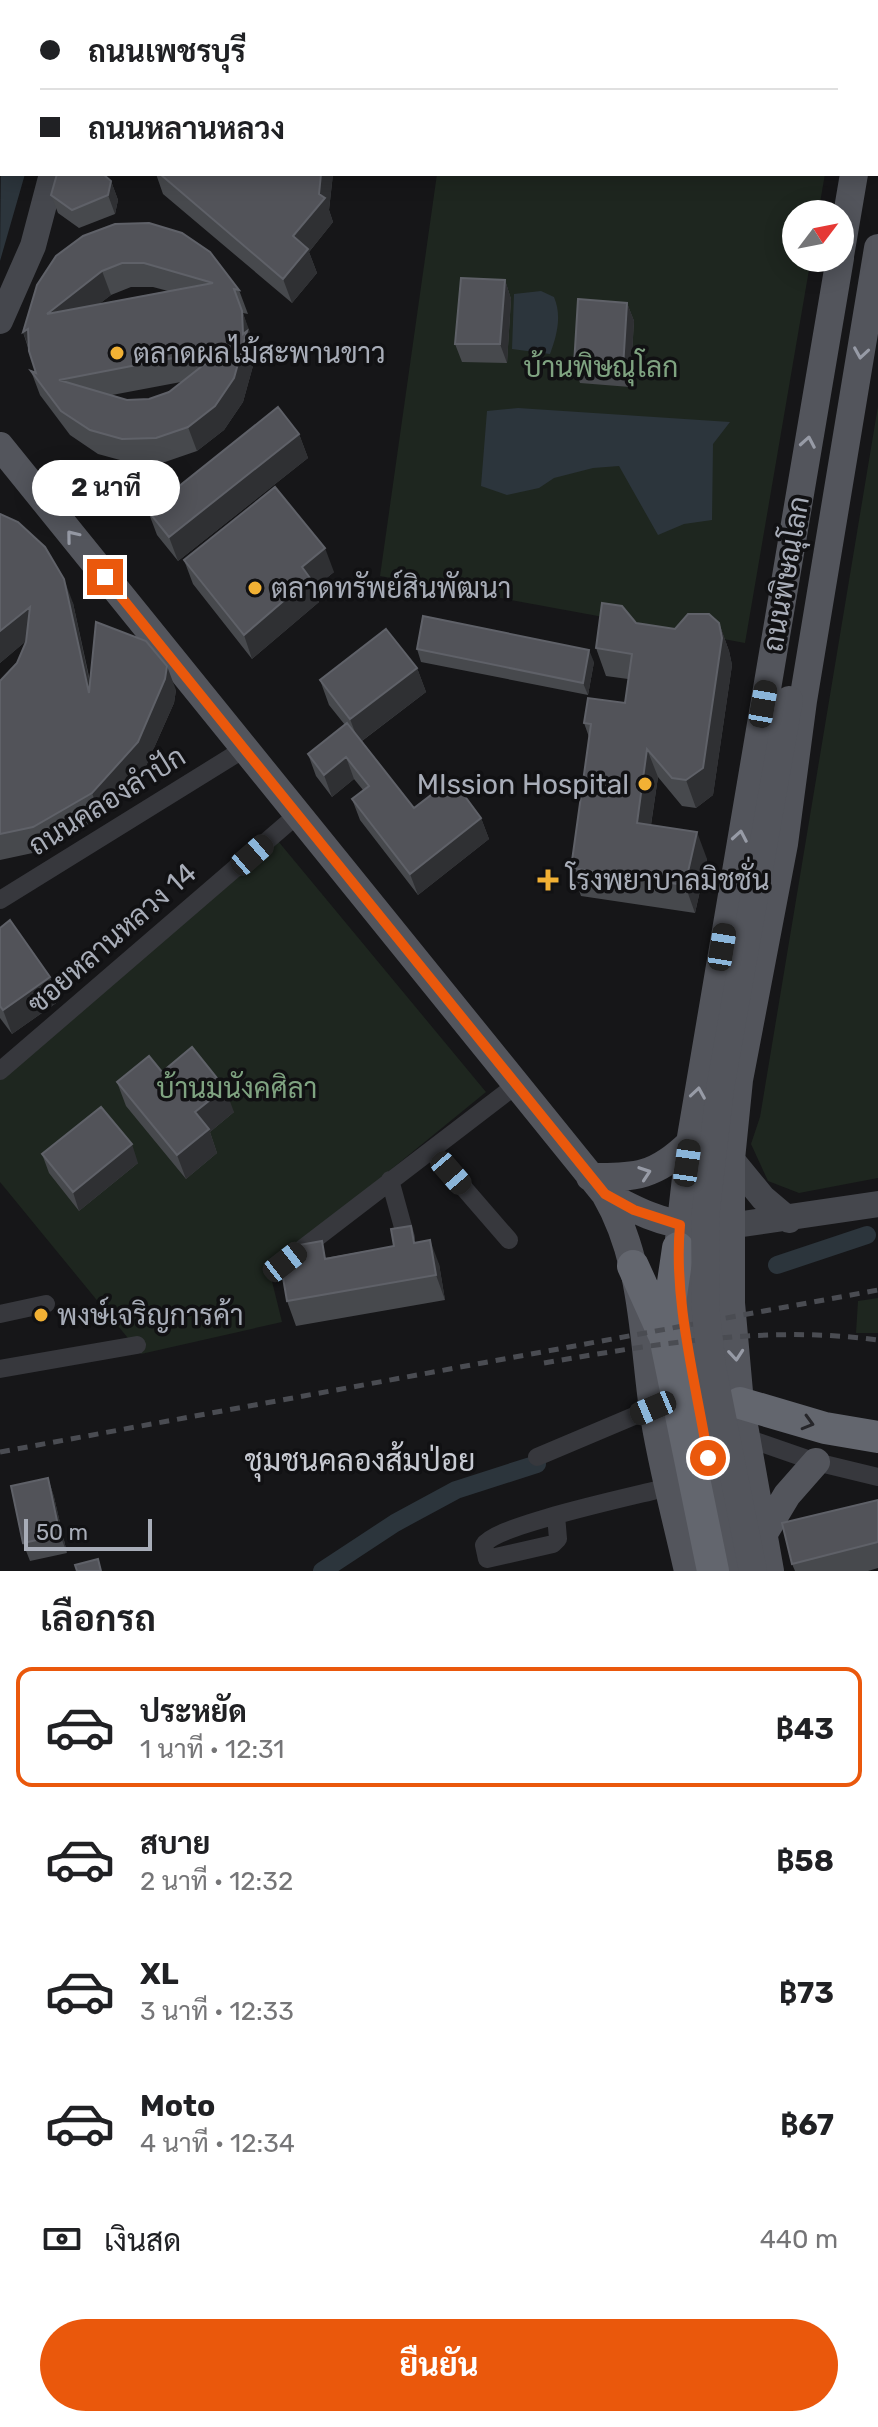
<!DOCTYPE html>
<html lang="th">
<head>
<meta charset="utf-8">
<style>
	body { margin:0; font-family:Rubik,Sarabun,sans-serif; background:#f2f2f2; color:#202124; height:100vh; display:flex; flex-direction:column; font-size:30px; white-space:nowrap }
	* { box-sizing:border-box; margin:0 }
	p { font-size:26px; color:#757577 }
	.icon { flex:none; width:44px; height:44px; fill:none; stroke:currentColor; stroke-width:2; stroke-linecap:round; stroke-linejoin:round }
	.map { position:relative; height:1571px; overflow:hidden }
	.panel { display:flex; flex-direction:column; background:#fff; flex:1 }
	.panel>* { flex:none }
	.banner { position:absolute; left:0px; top:0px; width:878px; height:176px; box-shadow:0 4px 20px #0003; display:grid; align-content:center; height:176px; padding:0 40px; background:#fff }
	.needle { width:52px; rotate:58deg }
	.fabs { position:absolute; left:782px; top:200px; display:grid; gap:16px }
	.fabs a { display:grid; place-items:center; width:72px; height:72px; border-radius:50%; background:#fff; box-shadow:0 4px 20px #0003; font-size:40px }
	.scale { position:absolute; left:24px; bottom:20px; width:128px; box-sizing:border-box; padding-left:8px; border:4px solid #a8adb8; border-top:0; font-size:22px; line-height:28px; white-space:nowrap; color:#a8adb8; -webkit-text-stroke:6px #111113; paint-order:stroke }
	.end { position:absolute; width:36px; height:36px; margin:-18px; border:10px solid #ea580c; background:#fff; box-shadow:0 0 0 4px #fff }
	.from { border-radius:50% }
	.bubble { position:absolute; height:56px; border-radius:28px; background:#fff; box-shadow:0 4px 20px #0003; font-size:26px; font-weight:700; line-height:56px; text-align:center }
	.car { position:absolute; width:24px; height:48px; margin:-24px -12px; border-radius:10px; box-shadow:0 0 6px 2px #0007; background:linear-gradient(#222 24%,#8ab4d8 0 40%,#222 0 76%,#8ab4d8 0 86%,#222 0) }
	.banner b { display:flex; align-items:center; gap:28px; height:76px; font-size:30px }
	.banner b+b { border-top:2px solid #e0e0e0 }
	.banner i { width:20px; height:20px; background:#202124 }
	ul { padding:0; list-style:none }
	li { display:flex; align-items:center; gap:24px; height:120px; margin:0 16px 12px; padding:0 24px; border:4px solid transparent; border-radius:16px }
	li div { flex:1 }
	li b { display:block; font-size:30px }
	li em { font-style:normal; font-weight:700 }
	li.active { border-color:#ea580c }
	li>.icon { width:72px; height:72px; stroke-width:1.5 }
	h2 { padding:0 40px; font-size:36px; line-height:96px }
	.pay { display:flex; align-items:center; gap:20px; height:88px; padding:0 40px; font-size:30px }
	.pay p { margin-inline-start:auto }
	.cta { display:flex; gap:16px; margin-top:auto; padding:16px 40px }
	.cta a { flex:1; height:92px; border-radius:48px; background:#ea580c; color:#fff; font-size:32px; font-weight:700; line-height:92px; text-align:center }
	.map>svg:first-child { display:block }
	.green { fill:#1e261f }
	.water { fill:#2c353c }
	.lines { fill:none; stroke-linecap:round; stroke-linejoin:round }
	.canal { stroke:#2c353c; stroke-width:18 }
	.ferry { stroke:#7f9bb3; stroke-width:2; stroke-dasharray:10 8; stroke-linecap:butt }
	.street { stroke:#37383d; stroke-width:18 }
	.secondary { stroke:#45474d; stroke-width:26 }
	.primary { stroke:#53555c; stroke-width:28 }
	.highway { stroke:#63666e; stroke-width:32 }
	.rail { stroke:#4a4c52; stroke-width:5; stroke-dasharray:10 8; stroke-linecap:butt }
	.primary-bridge { stroke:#53555c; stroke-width:28 }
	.wall { fill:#47494d; fill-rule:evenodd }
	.shaded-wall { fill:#2f3033 }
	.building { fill:#525359; stroke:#5f6168; stroke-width:2; fill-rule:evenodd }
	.oneway { stroke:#979ba6 }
	.oneway2 { stroke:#26262a }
	.route { stroke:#ea580c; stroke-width:10 }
	.poi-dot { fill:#f2b134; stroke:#111113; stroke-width:3 }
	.labels { text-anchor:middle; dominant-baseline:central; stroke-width:7; stroke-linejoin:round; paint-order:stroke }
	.poi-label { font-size:28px; fill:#a8adb8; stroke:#111113; text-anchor:start }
	.park-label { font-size:28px; fill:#7fa381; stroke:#111113 }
	.street-label { font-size:28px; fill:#a8adb8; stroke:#111113 }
	.neighbourhood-label { font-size:30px; fill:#c9ccd4; stroke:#111113 }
</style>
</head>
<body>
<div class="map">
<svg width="878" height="1571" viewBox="0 0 878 1571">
	<rect width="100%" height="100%" fill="#161618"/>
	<path class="green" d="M 518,0 L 855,0 L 509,2 Z
		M 437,174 L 825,174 L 818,214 L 796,214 L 796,258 L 811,258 L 745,643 L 380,576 Z
		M 878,406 L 878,1178 L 799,1193 L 768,1181 L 751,1144 L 760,1117 Z
		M 278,841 L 486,1092 L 269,1269 L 282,1322 L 141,1354 L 0,1182 L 0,1077 Z
		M 878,1298 L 878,1333 L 856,1333 L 858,1301 Z"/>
	<path class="water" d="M 2,39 L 2,174 L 25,174 L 0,261 Z
		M 541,291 L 554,297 C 562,316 557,335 550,354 L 512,349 L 514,294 Z
		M 518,408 L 730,422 L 713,444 L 712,520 L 684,524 L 658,535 L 619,466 L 593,468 L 554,478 L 539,488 L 507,495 L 481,486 L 487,411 Z"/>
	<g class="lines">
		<path class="canal" d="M 777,1265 L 867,1235
			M 322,1571 L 395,1523 L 456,1490 L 537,1464"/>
		<path class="ferry" d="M 39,2 L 39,0
			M 0,169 L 2,161"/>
		<path class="street" d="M 383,2 L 383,0
			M 0,154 L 2,154
			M 0,900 L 244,749
			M 0,1071 L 297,815
			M 431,1150 L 509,1240
			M 390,1180 L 406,1238
			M 285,1262 L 516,1085
			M 0,1314 L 46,1304
			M 0,1369 L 137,1345
			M 747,1438 L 816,1462 L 878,1477
			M 537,1457 L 653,1408
			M 556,1515 L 558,1539 L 553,1544 L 487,1559 L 484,1545 C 495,1525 639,1495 669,1487"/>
		<path class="secondary" d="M 96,2 L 96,0
			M 0,321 L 33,246 L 52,174
			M 731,1159 L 763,1198 L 789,1220
			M 729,1226 L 878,1204"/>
		<path class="primary" d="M 876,36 L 878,24
			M 840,256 L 854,174
			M 0,446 L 605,1194 C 633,1209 663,1225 696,1226
			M 590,1177 C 636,1178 656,1176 690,1143
			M 605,1194 C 643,1259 643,1336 653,1409 C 661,1463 676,1517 688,1571
			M 763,1535 L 787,1495 L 816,1462
			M 731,1571 L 708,1458 L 678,1248 L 690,1143 L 840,258
			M 770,1571 L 740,1403 L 731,1303 L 731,1159 L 739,1080 L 784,844 L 803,701 L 878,248"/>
		<path class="highway" d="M 678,1248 L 665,1337 L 713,1571
			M 633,1266 L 665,1337
			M 740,1403 L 825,1428 L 878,1437"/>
		<path class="rail" d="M 544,1363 C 655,1344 766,1325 878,1340
			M 0,1452 L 878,1290"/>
		<path class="primary-bridge" d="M 753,1571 L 712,1367 L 706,1314 L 705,1218 L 720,1089 L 789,700"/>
	</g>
	<path class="wall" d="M 156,174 L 333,174 L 329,210 L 333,222 L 309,252 L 317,273 L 292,303 L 163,194 Z
		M 111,181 L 118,200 L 115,214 L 79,228 L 58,213 L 51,195 Z
		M 83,236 L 239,290 L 248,314 L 243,313 L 256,355 L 243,402 L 224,430 L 197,451 L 165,462 L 131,463 L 98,454 L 70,435 L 40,395 L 31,371 L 36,373 L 23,332 ZM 131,287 L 153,287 L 168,291 L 99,304 L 111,295 ZM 181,382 L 169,392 L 149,399 L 127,400 L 112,395 Z
		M 505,280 L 511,299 L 507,363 L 462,362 L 455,344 Z
		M 627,303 L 634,321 L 630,387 L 580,383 L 574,365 Z
		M 299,434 L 308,458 L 178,561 L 157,535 L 148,511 Z
		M 0,514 L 73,603 L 90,681 L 176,690 L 174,703 L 146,766 L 101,817 L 42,851 L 0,860 L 0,681 L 17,663 L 26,641 L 0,663 Z
		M 184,560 L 334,572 L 314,588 L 319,602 L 252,659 L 193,584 Z
		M 636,623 L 675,629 L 719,623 L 729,651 L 732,665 L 713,795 L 696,808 L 682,806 L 658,777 L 651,825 L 707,859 L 695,913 L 581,896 L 571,868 L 589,737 L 584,723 L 625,703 L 628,679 L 606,676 L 596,648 Z
		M 417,649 L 594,662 L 588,695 L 421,662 Z
		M 417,668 L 426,692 L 362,741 L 414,808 L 481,818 L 489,839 L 418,895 L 360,820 L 352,799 L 363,790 L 354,779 L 332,797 L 316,776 L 308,754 L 345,725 L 329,705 L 320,680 Z
		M 0,928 L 50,977 L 59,1001 L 12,1034 L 0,1018 Z
		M 162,1072 L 234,1112 L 210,1132 L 217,1153 L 186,1179 L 126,1106 L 117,1082 Z
		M 42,1154 L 138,1163 L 79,1211 L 49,1173 Z
		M 417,1242 L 439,1264 L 445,1300 L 296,1326 L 287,1301 L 302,1262 Z
		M 48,1478 L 54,1497 L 67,1553 L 30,1561 L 23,1543 Z
		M 878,1500 L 878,1568 L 868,1571 L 795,1571 L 792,1564 Z"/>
	<path class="shaded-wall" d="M 321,174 L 333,174 L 329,210 L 333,222 L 309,252 L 317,273 L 292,303 L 283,279 L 293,236 L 319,194 Z
		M 111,181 L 118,200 L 115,214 L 108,195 Z
		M 102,271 L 111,295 L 55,338 L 47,314 Z
		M 505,280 L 511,299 L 507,363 L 500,344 Z
		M 234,289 L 251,335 L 251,341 L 256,355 L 243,402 L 224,430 L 197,451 L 188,427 L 215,406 Z
		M 627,303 L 634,321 L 630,387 L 623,368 Z
		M 28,329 L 32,356 L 23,332 Z
		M 299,434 L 308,458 L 178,561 L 169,537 Z
		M 325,548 L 334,572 L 314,588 L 319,602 L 252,659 L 244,635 L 302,567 Z
		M 64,579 L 73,603 L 97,717 L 89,693 Z
		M 30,607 L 38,631 L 0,663 L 0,631 Z
		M 719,623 L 729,651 L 732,665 L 713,795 L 696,808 L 686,780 Z
		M 589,650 L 594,662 L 588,695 L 583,683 Z
		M 167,666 L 176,690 L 174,703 L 146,766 L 101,817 L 92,793 Z
		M 417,668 L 426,692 L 359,743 L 350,719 Z
		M 647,749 L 658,777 L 647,851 L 637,823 Z
		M 346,757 L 354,779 L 332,797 L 324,775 Z
		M 481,818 L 489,839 L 418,895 L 410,874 Z
		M 697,832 L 707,859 L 695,913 L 685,885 Z
		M 50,977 L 59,1001 L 12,1034 L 3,1010 Z
		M 225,1088 L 234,1112 L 210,1132 L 217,1153 L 186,1179 L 177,1155 L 195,1112 Z
		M 132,1144 L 138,1163 L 79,1211 L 73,1192 Z
		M 430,1240 L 439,1264 L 445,1300 L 436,1275 Z
		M 48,1478 L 54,1497 L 67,1553 L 60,1535 Z"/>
	<path class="building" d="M 637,0 L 692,0 L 691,2 L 637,2 Z
		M 57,174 L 103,174 L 111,181 L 108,195 L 72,210 L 51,195 Z
		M 160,174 L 321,174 L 319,194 L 325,198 L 293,236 L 308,249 L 283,279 Z
		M 149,223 L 182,233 L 210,252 L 239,290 L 234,289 L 242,311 L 243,334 L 247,331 L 234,378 L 215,406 L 188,427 L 156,438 L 122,439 L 90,430 L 61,411 L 31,371 L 36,373 L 29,351 L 28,329 L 23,332 L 37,285 L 56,256 L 83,236 L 115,224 ZM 122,263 L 144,263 L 213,283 L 47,314 L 102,271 ZM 225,348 L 169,392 L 149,399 L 127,400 L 59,380 Z
		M 461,278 L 505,280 L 500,344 L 455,344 Z
		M 578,299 L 627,303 L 623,368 L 574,365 Z
		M 278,407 L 299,434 L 169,537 L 148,511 Z
		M 275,487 L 325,548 L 302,567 L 310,578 L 244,635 L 184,560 Z
		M 0,514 L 18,522 L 45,547 L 64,579 L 89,693 L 96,622 L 146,641 L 167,666 L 165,679 L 138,742 L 92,793 L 33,827 L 0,834 L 0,681 L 17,663 L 26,642 L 30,607 L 0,631 Z
		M 602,603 L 622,606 L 636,623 L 675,629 L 688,614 L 709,614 L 719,623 L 722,638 L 703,768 L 686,780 L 672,778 L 647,749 L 637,823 L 697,832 L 685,885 L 571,868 L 591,724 L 584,723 L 588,698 L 625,703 L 632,654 L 596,648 Z
		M 423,616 L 589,650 L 583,683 L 417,649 Z
		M 386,629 L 417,668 L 350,719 L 320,680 Z
		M 347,723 L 414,808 L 452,779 L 481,818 L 410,874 L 352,799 L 369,786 L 346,757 L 324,775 L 308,754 Z
		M 10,920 L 50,977 L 3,1010 L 0,1006 L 0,928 Z
		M 192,1047 L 225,1088 L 195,1112 L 209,1129 L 177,1155 L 117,1082 L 149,1056 L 162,1072 Z
		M 101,1107 L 132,1144 L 73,1192 L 42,1154 Z
		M 411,1226 L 414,1243 L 430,1240 L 436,1275 L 287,1301 L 281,1266 L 302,1262 L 299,1245 L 322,1241 L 325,1259 L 394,1246 L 391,1229 Z
		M 48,1478 L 60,1535 L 23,1543 L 11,1486 Z
		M 878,1500 L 878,1542 L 792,1564 L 782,1523 Z
		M 98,1559 L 101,1571 L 77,1571 L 75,1565 Z"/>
	<defs><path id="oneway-chevron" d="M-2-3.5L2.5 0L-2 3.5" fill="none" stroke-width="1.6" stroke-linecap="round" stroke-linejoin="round" transform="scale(2)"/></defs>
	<g class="oneway">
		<use href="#oneway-chevron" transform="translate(861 353) rotate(99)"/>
		<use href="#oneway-chevron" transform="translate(808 442) rotate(-80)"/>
		<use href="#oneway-chevron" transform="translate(72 536) rotate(-129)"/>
		<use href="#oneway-chevron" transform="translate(740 836) rotate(-80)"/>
		<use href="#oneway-chevron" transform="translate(698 1093) rotate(-81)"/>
		<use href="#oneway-chevron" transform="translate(645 1173) rotate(-19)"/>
		<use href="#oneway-chevron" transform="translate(736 1355) rotate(85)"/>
	</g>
	<use class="oneway2" href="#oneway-chevron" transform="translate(808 1423) rotate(16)"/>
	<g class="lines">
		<path class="route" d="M 105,577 L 605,1194 L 634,1210 L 680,1225 C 673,1301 696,1383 708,1458"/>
	</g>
	<g class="poi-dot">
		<circle cx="117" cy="353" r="8"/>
		<circle cx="255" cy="588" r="8"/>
		<circle cx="645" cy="784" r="8"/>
		<path d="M544 868h8v8h8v8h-8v8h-8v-8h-8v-8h8z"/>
		<circle cx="41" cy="1315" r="8"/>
	</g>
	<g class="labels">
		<g class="poi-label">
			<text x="133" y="353">ตลาดผลไม้สะพานขาว</text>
			<text x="271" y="588">ตลาดทรัพย์สินพัฒนา</text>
			<text x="629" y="784" text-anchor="end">MIssion Hospital</text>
			<text x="566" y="880">โรงพยาบาลมิชชั่น</text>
			<text x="57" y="1315">พงษ์เจริญการค้า</text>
		</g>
		<g class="park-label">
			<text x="601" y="367">บ้านพิษณุโลก</text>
			<text x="237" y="1088">บ้านมนังคศิลา</text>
		</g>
		<g class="street-label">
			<text transform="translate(786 574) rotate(-80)">ถนนพิษณุโลก</text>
			<text transform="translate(107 801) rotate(-32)">ถนนคลองลำปัก</text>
			<text transform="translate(112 938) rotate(-41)">ซอยหลานหลวง 14</text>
		</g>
		<g class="neighbourhood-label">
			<text x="360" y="1461">ชุมชนคลองส้มป่อย</text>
		</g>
	</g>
</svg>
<div class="fabs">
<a><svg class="needle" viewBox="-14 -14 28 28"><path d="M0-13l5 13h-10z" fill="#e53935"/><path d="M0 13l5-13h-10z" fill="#757577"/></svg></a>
</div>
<div class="scale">50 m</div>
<i class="end from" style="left:708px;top:1458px"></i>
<i class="end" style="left:105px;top:577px"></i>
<div class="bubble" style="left:32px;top:460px;width:148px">2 นาที</div>
<i class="car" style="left:763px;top:704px;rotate:10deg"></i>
<i class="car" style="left:252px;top:855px;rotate:49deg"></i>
<i class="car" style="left:722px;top:947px;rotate:9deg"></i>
<i class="car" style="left:687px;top:1163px;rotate:8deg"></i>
<i class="car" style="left:451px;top:1173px;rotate:139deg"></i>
<i class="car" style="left:285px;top:1262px;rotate:52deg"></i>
<i class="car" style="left:653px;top:1408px;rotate:247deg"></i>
<div class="banner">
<b><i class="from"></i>ถนนเพชรบุรี</b>
<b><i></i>ถนนหลานหลวง</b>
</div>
</div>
<section class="panel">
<h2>เลือกรถ</h2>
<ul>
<li class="active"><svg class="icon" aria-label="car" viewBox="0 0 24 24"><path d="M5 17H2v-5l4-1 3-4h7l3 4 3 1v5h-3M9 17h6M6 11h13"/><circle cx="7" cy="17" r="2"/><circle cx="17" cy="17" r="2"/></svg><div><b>ประหยัด</b><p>1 นาที · 12:31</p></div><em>฿43</em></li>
<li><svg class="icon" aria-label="car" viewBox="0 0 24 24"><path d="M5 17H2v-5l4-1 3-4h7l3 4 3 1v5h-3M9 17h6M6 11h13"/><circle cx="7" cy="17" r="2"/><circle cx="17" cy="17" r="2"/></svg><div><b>สบาย</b><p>2 นาที · 12:32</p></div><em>฿58</em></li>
<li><svg class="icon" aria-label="car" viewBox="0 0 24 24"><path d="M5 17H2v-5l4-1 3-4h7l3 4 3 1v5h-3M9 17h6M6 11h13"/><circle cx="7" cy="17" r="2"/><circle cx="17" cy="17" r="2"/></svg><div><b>XL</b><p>3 นาที · 12:33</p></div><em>฿73</em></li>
<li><svg class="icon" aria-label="car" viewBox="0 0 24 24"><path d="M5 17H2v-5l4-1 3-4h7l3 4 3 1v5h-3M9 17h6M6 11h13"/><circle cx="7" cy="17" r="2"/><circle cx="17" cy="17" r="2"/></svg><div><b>Moto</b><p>4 นาที · 12:34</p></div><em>฿67</em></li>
</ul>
<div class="pay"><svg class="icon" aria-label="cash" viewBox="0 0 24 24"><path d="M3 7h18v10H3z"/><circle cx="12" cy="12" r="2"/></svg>เงินสด<p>440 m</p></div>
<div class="cta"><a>ยืนยัน</a></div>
</section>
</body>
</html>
